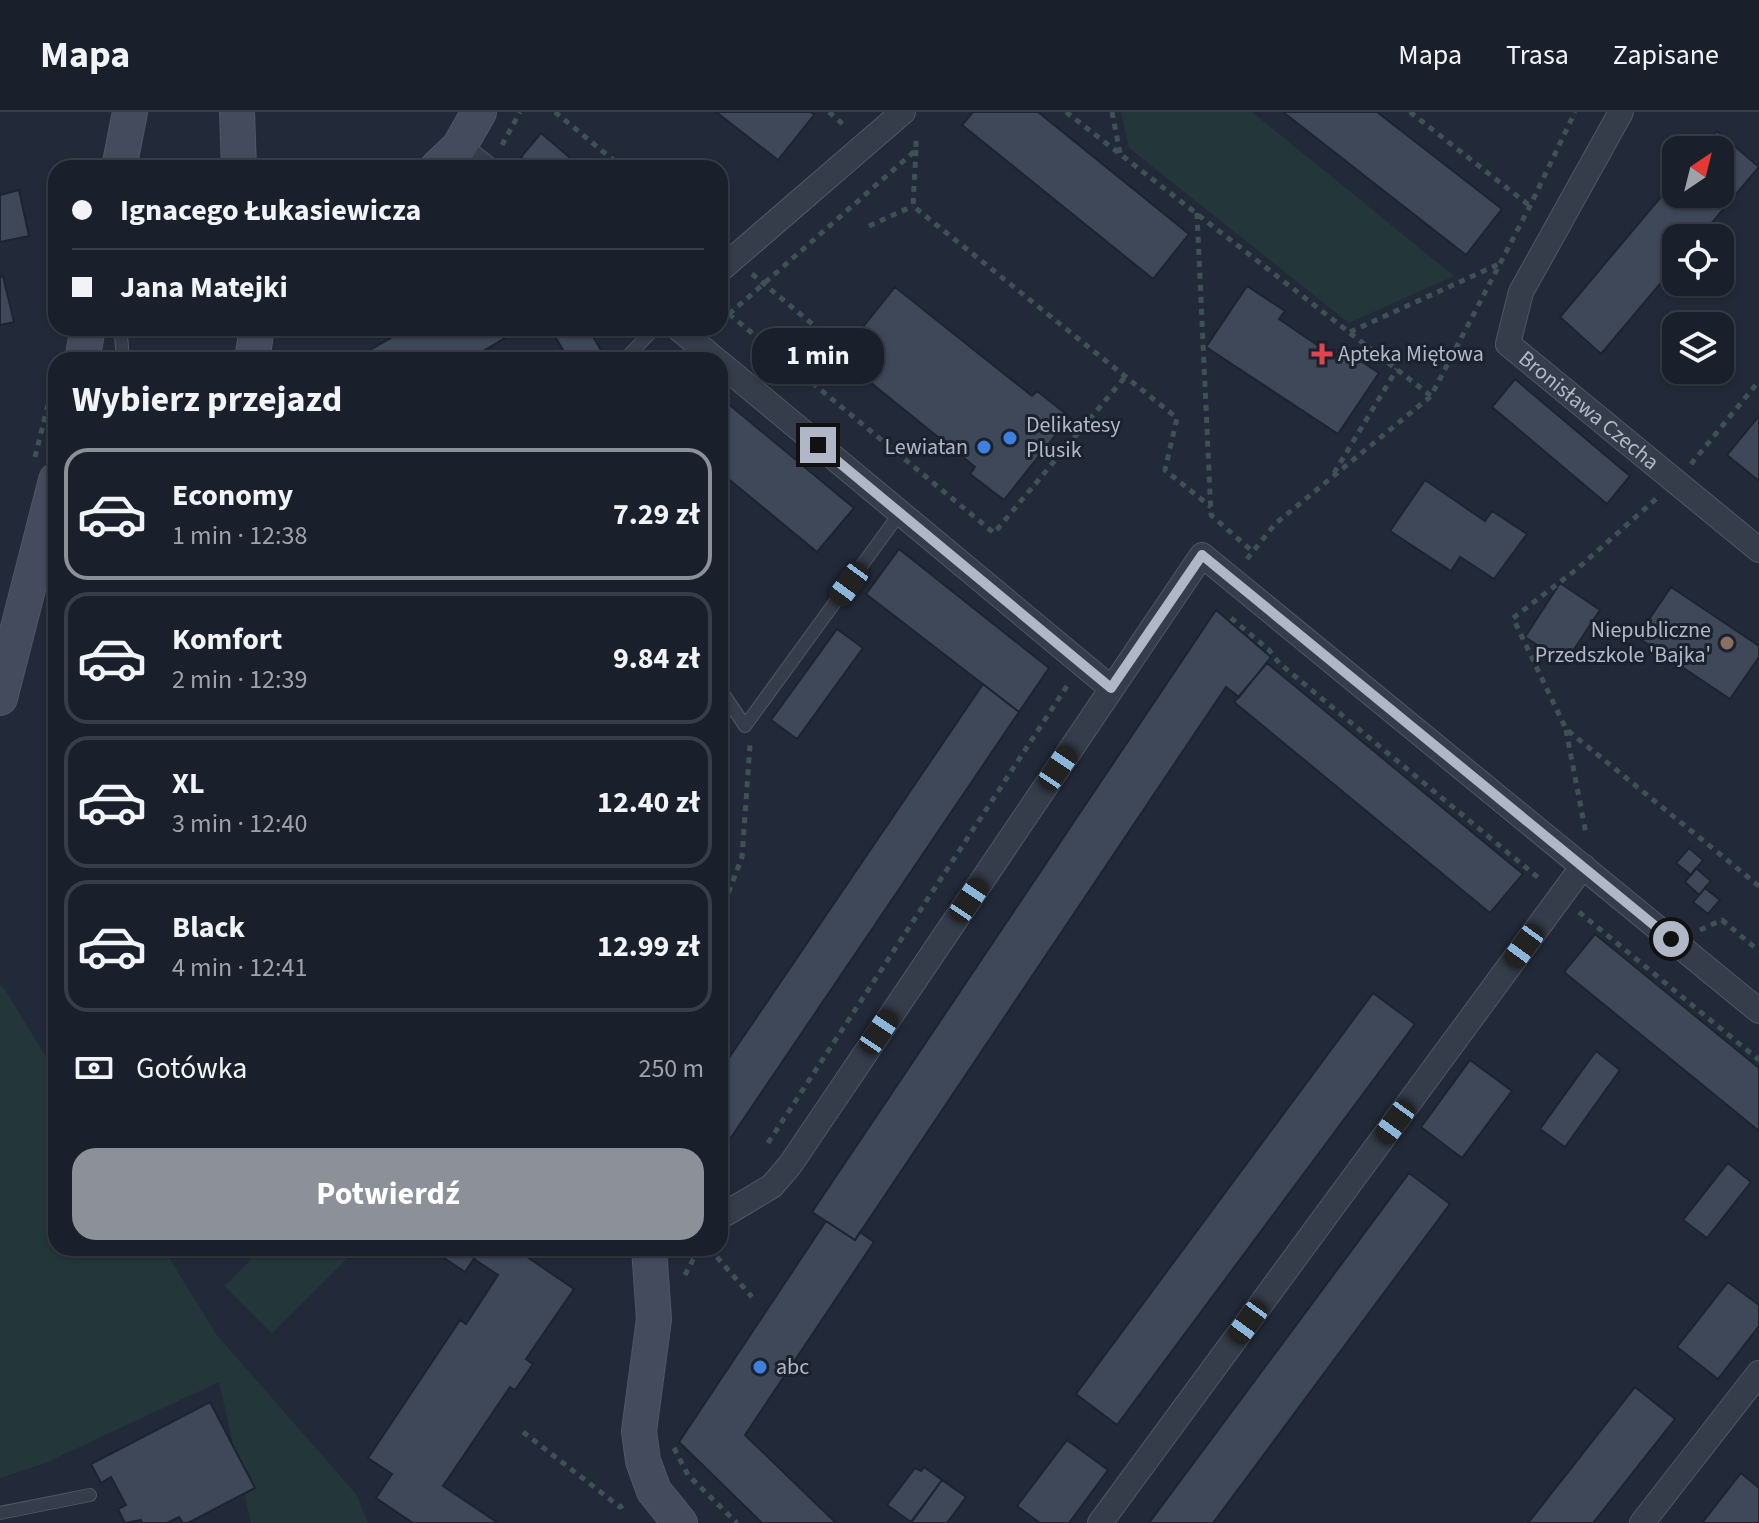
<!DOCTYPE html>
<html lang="pl">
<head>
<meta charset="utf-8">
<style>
	body { margin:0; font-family:"Source Sans 3",sans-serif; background:#232833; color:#f1f3f6; height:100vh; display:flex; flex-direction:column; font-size:30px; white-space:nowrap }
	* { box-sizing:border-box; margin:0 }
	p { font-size:26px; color:#9fa3a9 }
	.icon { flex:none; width:44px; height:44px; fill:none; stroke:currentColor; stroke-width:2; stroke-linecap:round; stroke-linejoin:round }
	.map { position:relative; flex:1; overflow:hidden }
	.details { position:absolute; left:48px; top:240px; width:680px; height:904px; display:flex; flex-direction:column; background:#1a202b; border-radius:24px; box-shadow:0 2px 6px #0004,0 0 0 2px #383e47 }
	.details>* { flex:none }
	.guide { position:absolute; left:48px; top:48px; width:680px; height:176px; border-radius:24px; box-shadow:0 2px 6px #0004,0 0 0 2px #383e47; display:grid; align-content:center; height:176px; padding:0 24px; background:#1a202b }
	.needle { width:52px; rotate:35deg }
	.buttons { position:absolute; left:1662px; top:24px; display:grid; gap:16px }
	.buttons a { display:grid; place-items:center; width:72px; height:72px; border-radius:16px; background:#1a202b; box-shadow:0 2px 6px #0004,0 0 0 2px #383e47; font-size:40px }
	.end { position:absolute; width:36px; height:36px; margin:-18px; border:10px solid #b0b7c6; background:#111; box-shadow:0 0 0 4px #111 }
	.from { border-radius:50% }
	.bubble { position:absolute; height:56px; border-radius:24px; background:#1a202b; box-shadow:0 2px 6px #0004,0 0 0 2px #383e47; font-size:26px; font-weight:700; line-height:56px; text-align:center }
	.car { position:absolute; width:24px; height:48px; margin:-24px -12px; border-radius:10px; box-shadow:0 0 6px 2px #0007; background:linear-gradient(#222 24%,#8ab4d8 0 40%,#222 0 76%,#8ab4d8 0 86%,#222 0) }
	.guide b { display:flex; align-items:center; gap:28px; height:76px; font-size:30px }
	.guide b+b { border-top:2px solid #383e47 }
	.guide i { width:20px; height:20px; background:#f1f3f6 }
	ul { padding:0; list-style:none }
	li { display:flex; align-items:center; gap:24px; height:132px; margin:0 16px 12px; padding:0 8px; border:4px solid #383e47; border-radius:24px }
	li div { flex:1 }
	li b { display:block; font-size:30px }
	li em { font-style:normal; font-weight:700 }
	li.on { border-color:#8c9099 }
	li>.icon { width:72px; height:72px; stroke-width:1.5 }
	h2 { padding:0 24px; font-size:36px; line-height:96px }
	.pay { display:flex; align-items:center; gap:20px; height:88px; padding:0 24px; font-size:30px }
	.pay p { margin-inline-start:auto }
	.cta { display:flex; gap:16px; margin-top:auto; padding:16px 24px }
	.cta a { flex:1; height:92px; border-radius:24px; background:#8c9099; color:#fff; font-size:32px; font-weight:700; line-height:92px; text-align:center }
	header { display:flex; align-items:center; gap:48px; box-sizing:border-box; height:112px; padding:0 40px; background:#1a202b; border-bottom:2px solid #383e47 }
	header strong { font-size:38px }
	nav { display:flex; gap:44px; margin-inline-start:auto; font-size:28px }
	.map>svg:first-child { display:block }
	.green { fill:#23363a }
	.building { fill:#3e4859; stroke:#1d2430; stroke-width:2 }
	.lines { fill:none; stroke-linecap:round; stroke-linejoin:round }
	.lane-casing { stroke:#505764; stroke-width:14 }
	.street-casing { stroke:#505764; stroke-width:26 }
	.secondary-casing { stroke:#505764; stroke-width:36 }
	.path { stroke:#3e5255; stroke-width:5; stroke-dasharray:6 6; stroke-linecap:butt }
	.lane { stroke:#353c4a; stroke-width:12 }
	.street { stroke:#353c4a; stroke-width:24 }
	.secondary { stroke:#434b5d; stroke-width:34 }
	.route { stroke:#b0b7c6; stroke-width:10 }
	.health-dot { fill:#e0444e; stroke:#1b222e; stroke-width:3 }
	.shop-dot { fill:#3f7fe0; stroke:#1b222e; stroke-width:3 }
	.education-dot { fill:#8d6e63; stroke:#1b222e; stroke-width:3 }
	.labels { text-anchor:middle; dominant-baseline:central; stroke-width:6; stroke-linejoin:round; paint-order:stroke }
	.poi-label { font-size:22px; fill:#b0b7c6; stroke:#1b222e; text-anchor:start }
	.street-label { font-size:22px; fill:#b0b7c6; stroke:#1b222e }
</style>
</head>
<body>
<header>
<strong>Mapa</strong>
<nav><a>Mapa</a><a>Trasa</a><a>Zapisane</a></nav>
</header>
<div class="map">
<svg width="1759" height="1411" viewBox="0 0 1759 1411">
	<rect width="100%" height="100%" fill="#222a39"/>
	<path class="green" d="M 1121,0 L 1252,0 L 1454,164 L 1349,211 L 1129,36 Z
		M 0,873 L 2,873 L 56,961 L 56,1136 L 163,1136 L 216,1222 L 356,1382 L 368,1411 L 251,1411 L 219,1270 L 45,1351 L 0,1366 Z
		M 263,1136 L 355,1136 L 357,1137 L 272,1221 L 225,1174 Z"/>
	<path class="building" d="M 716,0 L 811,0 L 814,3 L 778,48 Z
		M 973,0 L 1038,0 L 1189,122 L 1153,167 L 962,13 Z
		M 1283,0 L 1377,0 L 1502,97 L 1466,143 Z
		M 1717,19 L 1759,55 L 1699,126 L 1676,126 L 1676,153 L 1601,242 L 1560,205 L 1676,67 L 1676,82 L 1720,82 L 1720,38 L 1701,38 Z
		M 541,21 L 582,56 L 534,56 L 521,45 Z
		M 19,78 L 29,124 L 0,130 L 0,83 Z
		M 3,164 L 14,210 L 0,213 L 0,165 Z
		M 1247,174 L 1285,199 L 1279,207 L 1335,245 L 1341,236 L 1379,261 L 1338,322 L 1206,235 Z
		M 895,175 L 1032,284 L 1037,279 L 1070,305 L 1004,388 L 970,362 L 975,355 L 839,245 Z
		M 408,216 L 522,216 L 468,248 L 353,248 Z
		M 550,216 L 588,216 L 602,240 L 588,248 L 569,248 Z
		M 666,240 L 675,248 L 659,248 Z
		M 1515,267 L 1630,364 L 1607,392 L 1492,295 Z
		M 720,285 L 854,396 L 817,440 L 720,360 Z
		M 1759,304 L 1759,369 L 1727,343 Z
		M 1425,368 L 1485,409 L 1492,399 L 1527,422 L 1494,467 L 1460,445 L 1451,459 L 1390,419 Z
		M 899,437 L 1049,556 L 1019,600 L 866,482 Z
		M 1560,471 L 1600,498 L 1565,551 L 1525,525 Z
		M 1671,475 L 1759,534 L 1759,545 L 1730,587 L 1637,525 Z
		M 1216,498 L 1271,545 L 1239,585 L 1226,575 L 855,1128 L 812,1100 Z
		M 837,517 L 863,536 L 797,627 L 771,608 Z
		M 1267,551 L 1523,762 L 1490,801 L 1234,590 Z
		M 983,572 L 1019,600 L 726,1033 L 720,1029 L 720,959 Z
		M 56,676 L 56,735 L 47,677 Z
		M 1689,736 L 1703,748 L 1691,763 L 1676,751 Z
		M 1696,756 L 1711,769 L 1699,783 L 1685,770 Z
		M 1705,776 L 1720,788 L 1708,802 L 1693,790 Z
		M 1595,822 L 1759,956 L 1759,1019 L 1564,860 Z
		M 1373,881 L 1415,912 L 1117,1313 L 1076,1282 Z
		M 1596,939 L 1620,958 L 1565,1035 L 1540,1017 Z
		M 1470,948 L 1512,979 L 1462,1046 L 1421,1015 Z
		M 1728,1051 L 1751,1070 L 1707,1126 L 1683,1108 Z
		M 1409,1061 L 1450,1092 L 1213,1411 L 1149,1411 Z
		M 826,1109 L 855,1128 L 860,1120 L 874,1130 L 745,1323 L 836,1411 L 762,1411 L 679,1330 Z
		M 429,1136 L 481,1136 L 465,1160 Z
		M 481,1136 L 514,1136 L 574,1177 L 526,1247 L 533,1252 L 515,1278 L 510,1275 L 443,1374 L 498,1411 L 413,1411 L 376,1386 L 392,1362 L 368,1346 L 460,1208 L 466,1212 L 498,1163 L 474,1147 Z
		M 1728,1170 L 1759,1193 L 1759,1214 L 1718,1267 L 1677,1235 Z
		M 1635,1275 L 1675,1307 L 1593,1411 L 1528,1411 Z
		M 210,1290 L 255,1376 L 188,1411 L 183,1411 L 179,1405 L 167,1411 L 142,1411 L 141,1408 L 125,1411 L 118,1397 L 126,1393 L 111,1365 L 101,1371 L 91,1352 Z
		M 1067,1328 L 1108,1358 L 1069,1411 L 1040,1411 L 1017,1394 Z
		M 924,1355 L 942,1368 L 911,1410 L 887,1393 L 915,1356 L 921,1359 Z
		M 1741,1361 L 1759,1376 L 1759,1411 L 1702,1411 Z
		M 942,1368 L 966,1385 L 947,1411 L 911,1411 Z"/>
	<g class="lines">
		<g class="lane-casing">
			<path id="lane" d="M 114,216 L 121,223 L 123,248
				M 624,248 L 655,216
				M 720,577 L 745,614 L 900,401
				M 0,1401 L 90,1383"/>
		</g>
		<g class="street-casing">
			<g id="street">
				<path id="s1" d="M 1621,0 L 1521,180 L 1508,232 L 1759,438"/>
				<path d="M 459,35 L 486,56"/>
				<path d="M 720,158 L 903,0"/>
				<path d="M 678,216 L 716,248"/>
				<path d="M 720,251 L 1111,576"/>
				<path d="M 720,1105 L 772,1074 L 790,1053 L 1202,443 L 1759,899"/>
				<path d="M 1100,1411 L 1583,754"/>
				<path d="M 1642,1411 L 1759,1261"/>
			</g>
		</g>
		<g class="secondary-casing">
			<path id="secondary" d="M 237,0 L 239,56
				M 119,56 L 130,0
				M 437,56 L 459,35 L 479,0
				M 82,248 L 88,216
				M 252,248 L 257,216
				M 0,586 L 56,368
				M 649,1136 L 654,1207 L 639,1319 L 643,1349 L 654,1379 L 680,1411"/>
		</g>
		<path class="path" d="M 555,0 L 623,56
			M 829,0 L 846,15
			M 1066,0 L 1431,284 L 1530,94 L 1575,0
			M 1112,0 L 1120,41
			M 1410,0 L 1530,94
			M 502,33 L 520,0
			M 916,38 L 913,94 L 1177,306 L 1165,358 L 1211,395
			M 394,56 L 407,49
			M 1197,101 L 1211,403 L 1253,440
			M 869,114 L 913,94
			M 752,162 L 822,220
			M 729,202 L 994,421 L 1125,265
			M 720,210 L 916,38 L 916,24
			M 1350,220 L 1499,152
			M 35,345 L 55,265
			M 1691,352 L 1759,269
			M 1334,361 L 1397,257
			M 1656,387 L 1577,457 L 1513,506 L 1566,617 L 1759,774
			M 1247,447 L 1275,412 L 1431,284
			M 1231,506 L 1269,538 L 1279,551 L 1541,768
			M 1566,618 L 1586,722
			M 1579,800 L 1759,948
			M 720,803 L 742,745 L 750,633
			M 1700,818 L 1722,808 L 1759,839
			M 768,1031 L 1067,574
			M 709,1136 L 752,1185
			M 685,1163 L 699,1136
			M 523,1320 L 620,1395 L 627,1391
			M 674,1336 L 688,1363 L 737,1411"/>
		<use href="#lane" class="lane"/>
		<use href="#street" class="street"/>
		<use href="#secondary" class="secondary"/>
	</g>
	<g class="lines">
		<path class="route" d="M 818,333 L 1111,576 L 1202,443 L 1671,827"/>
	</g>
	<path class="health-dot" d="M1318 230h8v8h8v8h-8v8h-8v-8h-8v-8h8z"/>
	<g class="shop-dot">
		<circle cx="1010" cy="326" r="8"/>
		<circle cx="984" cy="335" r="8"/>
		<circle cx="760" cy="1255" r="8"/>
	</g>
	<circle class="education-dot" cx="1727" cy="531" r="8"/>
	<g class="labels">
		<g class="poi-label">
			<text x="1338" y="242">Apteka Miętowa</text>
			<text x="1026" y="313">Delikatesy<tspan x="1026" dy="25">Plusik</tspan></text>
			<text x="968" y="335" text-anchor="end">Lewiatan</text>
			<text x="1711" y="518" text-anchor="end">Niepubliczne<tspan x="1711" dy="25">Przedszkole 'Bajka'</tspan></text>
			<text x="776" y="1255">abc</text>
		</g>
		<g class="street-label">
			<text stroke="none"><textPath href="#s1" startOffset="364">Bronisława Czecha</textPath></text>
		</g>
	</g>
</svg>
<div class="buttons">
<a><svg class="needle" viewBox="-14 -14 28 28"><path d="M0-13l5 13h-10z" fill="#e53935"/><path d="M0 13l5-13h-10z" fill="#9fa3a9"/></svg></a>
<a><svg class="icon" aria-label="locate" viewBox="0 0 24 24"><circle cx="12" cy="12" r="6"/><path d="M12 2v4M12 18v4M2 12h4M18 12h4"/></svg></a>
<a><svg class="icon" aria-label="layers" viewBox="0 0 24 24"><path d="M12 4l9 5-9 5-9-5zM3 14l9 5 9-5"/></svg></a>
</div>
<i class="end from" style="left:1671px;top:827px"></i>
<i class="end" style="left:818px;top:333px"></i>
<div class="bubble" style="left:752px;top:216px;width:132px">1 min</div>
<i class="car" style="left:849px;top:472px;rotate:216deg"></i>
<i class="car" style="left:1058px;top:656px;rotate:34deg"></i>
<i class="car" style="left:969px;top:788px;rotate:34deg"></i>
<i class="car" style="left:1524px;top:834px;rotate:216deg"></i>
<i class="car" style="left:879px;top:920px;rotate:34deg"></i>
<i class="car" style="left:1395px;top:1010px;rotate:216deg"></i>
<i class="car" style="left:1248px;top:1210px;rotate:216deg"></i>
<div class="guide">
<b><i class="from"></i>Ignacego Łukasiewicza</b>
<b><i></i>Jana Matejki</b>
</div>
<section class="details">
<h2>Wybierz przejazd</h2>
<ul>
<li class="on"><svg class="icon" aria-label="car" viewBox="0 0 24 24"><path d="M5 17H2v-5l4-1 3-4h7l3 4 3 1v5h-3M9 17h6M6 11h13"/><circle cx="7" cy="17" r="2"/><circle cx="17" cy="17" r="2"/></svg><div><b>Economy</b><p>1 min · 12:38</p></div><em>7.29 zł</em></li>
<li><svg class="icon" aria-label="car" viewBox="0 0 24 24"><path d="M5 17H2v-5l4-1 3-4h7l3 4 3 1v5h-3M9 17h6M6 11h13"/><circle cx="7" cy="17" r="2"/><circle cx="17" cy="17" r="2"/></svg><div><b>Komfort</b><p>2 min · 12:39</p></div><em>9.84 zł</em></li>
<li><svg class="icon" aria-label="car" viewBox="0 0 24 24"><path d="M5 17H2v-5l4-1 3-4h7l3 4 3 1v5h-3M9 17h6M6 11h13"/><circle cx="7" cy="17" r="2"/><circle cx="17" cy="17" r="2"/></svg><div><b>XL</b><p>3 min · 12:40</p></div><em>12.40 zł</em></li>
<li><svg class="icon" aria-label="car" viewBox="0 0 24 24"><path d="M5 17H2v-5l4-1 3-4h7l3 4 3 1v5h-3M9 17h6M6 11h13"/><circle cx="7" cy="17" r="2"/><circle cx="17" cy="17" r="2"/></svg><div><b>Black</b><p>4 min · 12:41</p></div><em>12.99 zł</em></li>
</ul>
<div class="pay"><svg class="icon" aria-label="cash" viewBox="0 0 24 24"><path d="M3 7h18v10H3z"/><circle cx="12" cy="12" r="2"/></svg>Gotówka<p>250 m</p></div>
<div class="cta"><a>Potwierdź</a></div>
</section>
</div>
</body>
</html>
